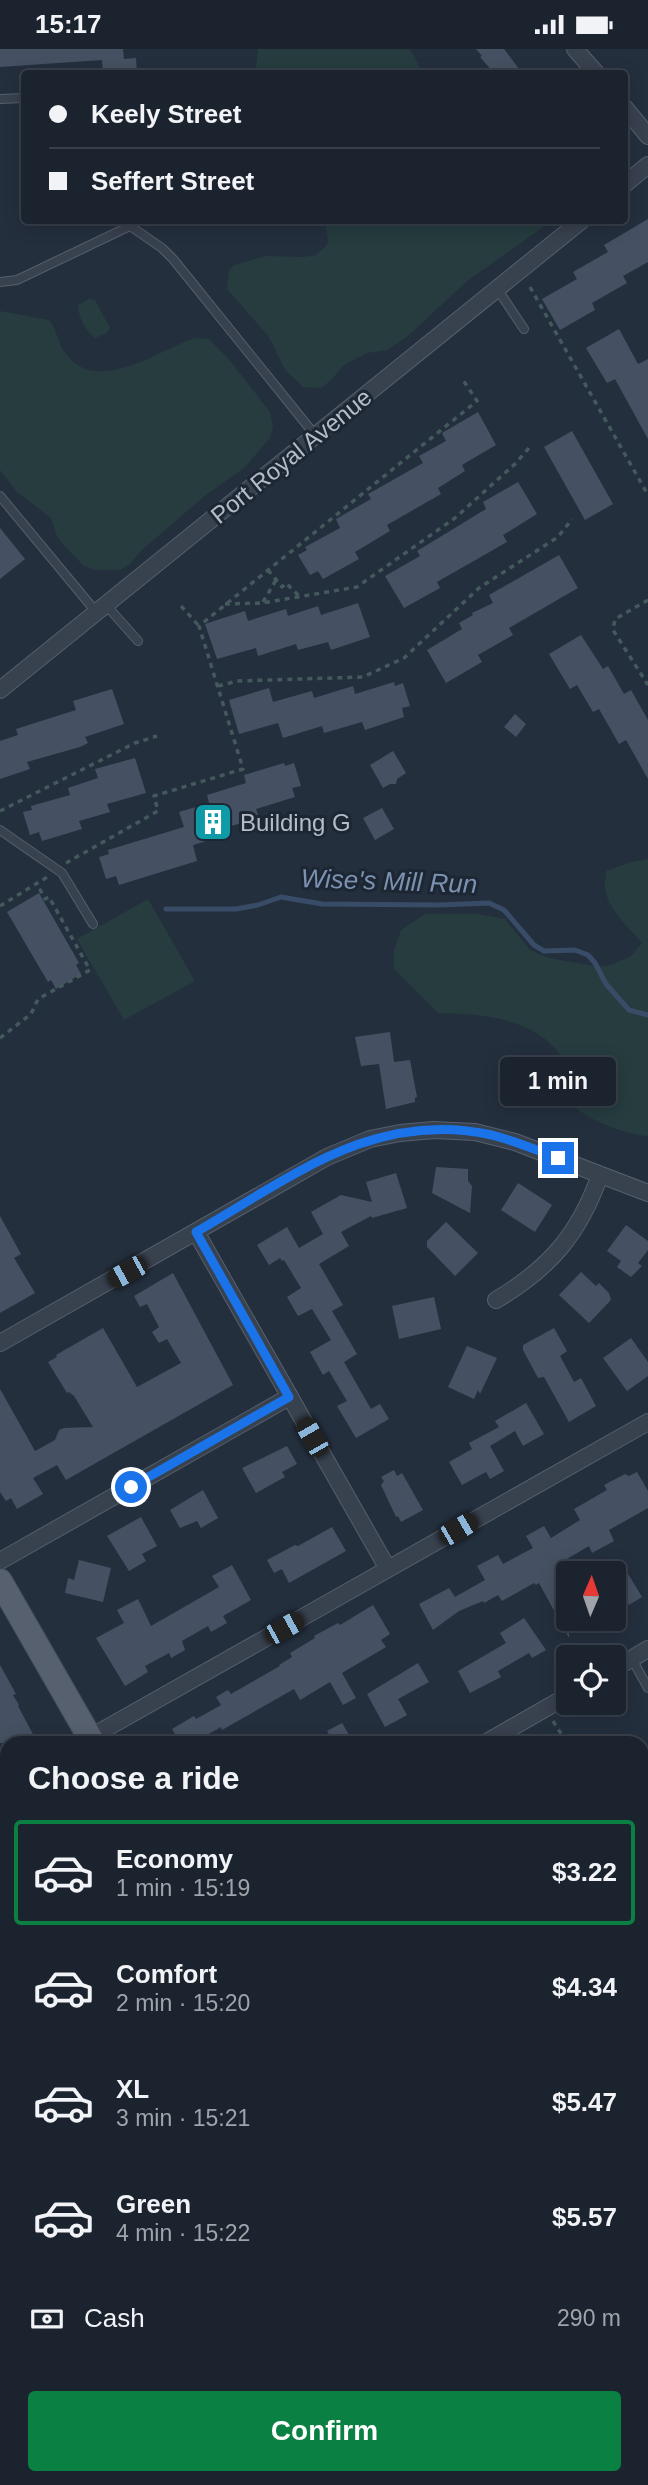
<!DOCTYPE html>
<html lang="en">
<head>
<meta charset="utf-8">
<style>
	body { margin:0; font-family:Helvetica,sans-serif; background:#282f3a; color:#f1f3f6; height:100vh; display:flex; flex-direction:column; font-size:26px; white-space:nowrap }
	* { box-sizing:border-box; margin:0 }
	p { font-size:23px; color:#a0a4aa }
	.icon { flex:none; width:38px; height:38px; fill:none; stroke:currentColor; stroke-width:2; stroke-linecap:round; stroke-linejoin:round }
	.map { position:relative; flex:1; overflow:hidden }
	.panel { position:absolute; left:0px; top:1687px; width:649px; height:749px; display:flex; flex-direction:column; background:#1b232e; border-radius:21px 21px 0 0; box-shadow:0 4px 18px #0003,0 0 0 2px #39404a }
	.panel>* { flex:none }
	.banner { position:absolute; left:21px; top:21px; width:607px; height:154px; border-radius:7px; box-shadow:0 4px 18px #0003,0 0 0 2px #39404a; display:grid; align-content:center; height:154px; padding:0 28px; background:#1b232e }
	.needle { width:46px; rotate:2deg }
	.fabs { position:absolute; left:556px; top:1512px; display:grid; gap:14px }
	.fabs a { display:grid; place-items:center; width:70px; height:70px; border-radius:7px; background:#1b232e; box-shadow:0 4px 18px #0003,0 0 0 2px #39404a; font-size:35px }
	.end { position:absolute; width:32px; height:32px; margin:-16px; border:9px solid #1a73e8; background:#fff; box-shadow:0 0 0 4px #fff }
	.from { border-radius:50% }
	.bubble { position:absolute; height:49px; border-radius:7px; background:#1b232e; box-shadow:0 4px 18px #0003,0 0 0 2px #39404a; font-size:23px; font-weight:800; line-height:49px; text-align:center }
	.car { position:absolute; width:21px; height:42px; margin:-21px -10px; border-radius:9px; box-shadow:0 0 5px 2px #0007; background:linear-gradient(#222 24%,#8ab4d8 0 40%,#222 0 76%,#8ab4d8 0 86%,#222 0) }
	.banner b { display:flex; align-items:center; gap:24px; height:66px; font-size:26px }
	.banner b+b { border-top:2px solid #39404a }
	.banner i { width:18px; height:18px; background:#f1f3f6 }
	ul { padding:0; list-style:none }
	li { display:flex; align-items:center; gap:21px; height:105px; margin:0 14px 10px; padding:0 14px; border:4px solid transparent; border-radius:7px }
	li div { flex:1 }
	li b { display:block; font-size:26px }
	li em { font-style:normal; font-weight:800 }
	li.current { border-color:#0b8043 }
	li>.icon { width:63px; height:63px; stroke-width:1.5 }
	h2 { padding:0 28px; font-size:32px; line-height:84px }
	.pay { display:flex; align-items:center; gap:18px; height:77px; padding:0 28px; font-size:26px }
	.pay p { margin-inline-start:auto }
	.action { display:flex; gap:14px; margin-top:auto; padding:14px 28px }
	.action a { flex:1; height:80px; border-radius:7px; background:#0b8043; color:#fff; font-size:28px; font-weight:800; line-height:80px; text-align:center }
	.status { display:flex; justify-content:space-between; align-items:center; height:49px; padding:0 35px; background:#1b232e; direction:ltr }
	.status svg { height:19px; fill:currentColor }
	.map>svg:first-child { display:block }
	.green { fill:#263c3f }
	.lines { fill:none; stroke-linecap:round; stroke-linejoin:round }
	.stream { stroke:#394c67; stroke-width:5 }
	.building { fill:#455162 }
	.service-casing { stroke:#565f6c; stroke-width:10 }
	.minor-casing { stroke:#565f6c; stroke-width:18 }
	.primary-casing { stroke:#414a57; stroke-width:26 }
	.path { stroke:#44595c; stroke-width:3.5; stroke-dasharray:5 5; stroke-linecap:butt }
	.service { stroke:#38414e; stroke-width:8 }
	.minor { stroke:#38414e; stroke-width:16 }
	.primary { stroke:#56606e; stroke-width:24 }
	.route { stroke:#1a73e8; stroke-width:9 }
	.labels { text-anchor:middle; dominant-baseline:central; stroke-width:6; stroke-linejoin:round; paint-order:stroke }
	.street-label { font-size:24px; fill:#b4bcc9; stroke:#1d2633 }
	.poi-label { font-size:24px; fill:#b4bcc9; stroke:#1d2633; text-anchor:start }
	.water-label { font-size:26px; font-style:italic; fill:#7c92b1; stroke:#1d2633 }
</style>
</head>
<body>
<div class="status"><b>15:17</b><svg viewBox="0 0 49 12"><path d="M0 12V9h3v3zM5 12V6h3v6zM10 12V3h3v9zM15 12V0h3v12zM26 1h20v11H26zM47 4h2v5h-2z"/></svg></div>
<div class="map">
<svg width="648" height="2436" viewBox="0 0 648 2436">
	<rect width="100%" height="100%" fill="#242f3e"/>
	<path class="green" d="M 258,0 L 410,0 L 423,24 L 255,24 Z
		M 325,172 L 552,172 L 467,232 L 408,287 L 387,301 L 367,304 L 344,316 L 331,331 L 321,339 L 303,338 L 285,321 L 269,288 L 227,240 L 229,221 L 234,216 L 266,207 L 303,208 L 316,206 L 326,197 L 328,192 Z
		M 89,250 L 95,251 L 110,279 L 107,284 L 95,289 C 86,283 78,267 78,256 Z
		M 0,262 L 49,271 C 58,282 58,296 66,305 C 98,347 158,301 195,289 L 209,290 L 228,309 L 270,363 L 273,377 L 270,389 L 244,419 L 207,445 L 142,501 L 130,515 L 120,521 L 95,521 L 84,517 L 64,497 L 57,487 L 51,469 L 16,442 L 0,421 Z
		M 648,810 L 648,1087 L 647,1087 C 628,1086 587,1071 574,1057 C 571,1053 568,1046 567,1042 C 564,1033 565,1012 560,1006 C 533,968 480,965 438,964 L 394,920 L 394,901 L 401,881 L 425,865 L 478,865 L 505,870 L 530,901 L 549,909 L 588,916 L 608,917 L 630,908 L 642,894 C 629,879 608,860 605,840 C 604,835 606,828 606,822 L 631,813 Z
		M 148,850 L 195,932 L 124,971 L 77,890 Z"/>
	<g class="lines">
		<path class="stream" d="M 166,860 L 236,860 L 258,856 L 281,848 L 322,855 L 439,856 L 489,854 L 504,861 L 534,896 L 544,902 L 575,901 L 588,906 L 595,914 L 606,935 L 629,961 L 648,966"/>
	</g>
	<path class="building" d="M 0,0 L 123,0 L 124,10 L 136,9 L 137,24 L 103,24 L 102,11 L 0,18 Z
		M 476,0 L 504,0 L 522,24 L 494,24 L 480,8 L 482,7 Z
		M 648,170 L 648,213 L 623,227 L 627,234 L 592,254 L 595,261 L 560,281 L 542,250 L 577,230 L 573,223 L 608,203 L 604,196 Z
		M 619,280 L 638,315 L 648,310 L 648,390 L 615,330 L 607,334 L 586,299 Z
		M 478,363 L 496,396 L 462,416 L 465,422 L 438,439 L 441,445 L 387,476 L 390,482 L 355,503 L 359,510 L 323,530 L 318,522 L 310,526 L 298,506 L 307,501 L 305,498 L 340,479 L 336,470 L 371,450 L 368,445 L 423,414 L 419,407 L 446,392 L 442,384 Z
		M 572,382 L 613,455 L 585,471 L 544,398 Z
		M 518,433 L 537,465 L 503,486 L 507,493 L 437,533 L 440,539 L 404,559 L 385,527 L 420,507 L 417,502 L 486,460 L 483,453 Z
		M 0,479 L 25,510 L 0,530 Z
		M 559,506 L 578,539 L 509,579 L 513,586 L 478,606 L 482,613 L 446,634 L 427,601 L 462,580 L 459,574 L 473,566 L 472,564 L 493,554 L 489,546 Z
		M 358,554 L 370,588 L 331,601 L 328,593 L 298,601 L 296,595 L 258,607 L 256,599 L 217,610 L 205,575 L 245,562 L 248,572 L 286,560 L 288,567 L 318,557 L 321,566 Z
		M 581,586 L 603,620 L 608,617 L 624,645 L 631,641 L 648,671 L 648,730 L 626,691 L 619,695 L 599,660 L 593,663 L 577,636 L 570,640 L 549,605 Z
		M 394,633 L 395,637 L 403,634 L 410,657 L 402,659 L 404,668 L 365,681 L 362,673 L 324,684 L 322,677 L 283,689 L 278,674 L 239,685 L 229,651 L 269,639 L 273,653 L 312,642 L 314,649 L 353,637 L 355,645 Z
		M 112,640 L 124,675 L 85,688 L 88,694 L 80,698 L 27,713 L 30,720 L 0,730 L 0,692 L 18,686 L 16,680 L 76,661 L 73,652 Z
		M 515,665 L 526,675 L 516,688 L 504,678 Z
		M 393,702 L 406,724 L 397,730 L 396,735 L 390,735 L 383,739 L 370,716 Z
		M 135,709 L 146,744 L 107,755 L 110,763 L 79,772 L 82,780 L 42,792 L 39,783 L 30,786 L 23,763 L 32,761 L 31,757 L 70,746 L 68,739 L 98,729 L 95,720 Z
		M 284,714 L 285,717 L 294,714 L 301,737 L 292,739 L 295,748 L 256,760 L 259,769 L 221,780 L 223,787 L 193,796 L 197,812 L 119,836 L 116,827 L 106,830 L 99,808 L 109,805 L 108,801 L 184,778 L 179,763 L 209,754 L 207,746 L 246,734 L 244,726 Z
		M 382,759 L 394,780 L 375,791 L 363,769 Z
		M 39,844 L 79,914 L 76,916 L 81,925 L 56,940 L 51,931 L 48,933 L 7,863 Z
		M 390,983 L 394,1013 L 410,1011 L 417,1048 L 415,1049 L 415,1053 L 386,1060 L 379,1015 L 361,1017 L 355,988 Z
		M 518,1008 L 544,1016 L 542,1023 L 549,1025 L 541,1051 L 507,1044 Z
		M 436,1118 L 468,1120 L 468,1132 L 472,1137 L 470,1164 L 432,1144 Z
		M 396,1124 L 407,1159 L 372,1169 L 371,1167 L 341,1183 L 349,1197 L 319,1215 L 343,1256 L 332,1262 L 357,1305 L 344,1313 L 371,1360 L 380,1355 L 389,1370 L 356,1389 L 337,1357 L 347,1352 L 329,1322 L 323,1326 L 310,1303 L 331,1291 L 312,1260 L 298,1267 L 287,1248 L 301,1239 L 284,1211 L 282,1212 L 280,1209 L 269,1216 L 257,1196 L 287,1178 L 299,1199 L 323,1185 L 311,1163 L 341,1146 L 372,1153 L 366,1133 Z
		M 518,1134 L 552,1156 L 535,1183 L 501,1161 Z
		M 0,1167 L 21,1205 L 14,1209 L 35,1244 L 0,1264 Z
		M 446,1173 L 478,1204 L 455,1227 L 427,1198 L 427,1192 Z
		M 626,1176 L 648,1192 L 648,1201 L 638,1214 L 642,1217 L 631,1228 L 617,1218 L 621,1212 L 607,1202 Z
		M 581,1223 L 596,1237 L 599,1234 L 609,1244 L 611,1251 L 589,1274 L 559,1246 Z
		M 173,1224 L 233,1336 L 66,1431 L 57,1416 L 33,1429 L 43,1445 L 17,1460 L 11,1449 L 6,1452 L 0,1443 L 0,1340 L 35,1402 L 55,1391 L 59,1381 L 64,1379 L 93,1378 L 74,1347 L 69,1343 L 67,1344 L 48,1313 L 57,1308 L 56,1306 L 103,1279 L 137,1338 L 181,1314 L 167,1290 L 159,1294 L 152,1283 L 159,1278 L 147,1255 L 140,1258 L 134,1247 Z
		M 434,1248 L 441,1280 L 399,1290 L 392,1257 Z
		M 554,1279 L 567,1302 L 560,1307 L 574,1333 L 581,1329 L 596,1357 L 569,1373 L 544,1328 L 538,1329 L 523,1301 L 523,1296 Z
		M 631,1289 L 648,1313 L 648,1327 L 627,1342 L 603,1309 Z
		M 467,1297 L 497,1309 L 480,1345 L 478,1341 L 474,1350 L 448,1338 Z
		M 526,1354 L 544,1385 L 523,1397 L 515,1382 L 490,1397 L 504,1422 L 490,1430 L 486,1423 L 462,1436 L 449,1413 L 472,1400 L 469,1394 L 499,1378 L 495,1372 Z
		M 287,1397 L 297,1415 L 282,1423 L 285,1428 L 256,1444 L 242,1419 Z
		M 394,1421 L 397,1427 L 402,1424 L 423,1461 L 401,1473 L 398,1467 L 396,1468 L 381,1436 L 384,1432 L 381,1428 Z
		M 637,1423 L 648,1442 L 648,1459 L 609,1481 L 614,1492 L 592,1504 L 589,1497 L 565,1511 L 569,1518 L 569,1570 L 595,1570 L 569,1584 L 569,1589 L 539,1534 L 536,1536 L 534,1534 L 502,1552 L 498,1546 L 484,1554 L 483,1552 L 459,1562 L 433,1581 L 419,1555 L 449,1539 L 455,1548 L 485,1531 L 477,1517 L 498,1506 L 503,1515 L 533,1499 L 526,1487 L 544,1477 L 551,1489 L 580,1471 L 574,1460 L 607,1441 L 604,1436 L 625,1425 L 629,1427 Z
		M 203,1441 L 218,1469 L 201,1479 L 197,1472 L 180,1479 L 170,1461 Z
		M 141,1468 L 157,1497 L 142,1505 L 146,1512 L 129,1522 L 107,1487 Z
		M 332,1478 L 346,1502 L 289,1534 L 282,1520 L 274,1524 L 267,1511 L 295,1496 L 298,1497 Z
		M 79,1511 L 111,1519 L 103,1553 L 65,1544 L 68,1529 L 74,1531 Z
		M 232,1516 L 251,1551 L 223,1567 L 227,1574 L 211,1583 L 208,1577 L 182,1592 L 185,1601 L 171,1609 L 169,1604 L 145,1617 L 148,1623 L 125,1637 L 96,1589 L 124,1574 L 117,1561 L 138,1550 L 151,1577 L 219,1538 L 212,1527 Z
		M 624,1518 L 642,1548 L 629,1556 L 627,1552 L 614,1560 L 614,1524 Z
		M 373,1556 L 390,1585 L 381,1591 L 386,1598 L 342,1624 L 356,1649 L 343,1656 L 330,1633 L 300,1651 L 294,1640 L 222,1681 L 221,1678 L 193,1694 L 159,1694 L 175,1685 L 172,1680 L 194,1667 L 196,1670 L 221,1656 L 216,1648 L 228,1641 L 231,1645 L 280,1617 L 279,1616 L 292,1608 L 290,1604 L 315,1589 L 314,1587 L 338,1574 L 340,1576 Z
		M 524,1569 L 546,1601 L 532,1609 L 529,1604 L 498,1622 L 501,1628 L 470,1644 L 458,1622 L 506,1594 L 500,1584 Z
		M 418,1614 L 429,1633 L 398,1650 L 407,1666 L 385,1678 L 367,1645 Z
		M 0,1616 L 16,1645 L 13,1646 L 19,1656 L 18,1657 L 35,1689 L 26,1694 L 0,1694 Z
		M 342,1674 L 354,1694 L 334,1694 L 327,1682 Z"/>
	<g class="lines">
		<g class="service-casing">
			<path id="service" d="M 0,50 L 24,49
				M 127,172 L 130,177 L 162,199 L 173,210 L 315,386
				M 0,233 L 17,231 L 130,177
				M 498,241 L 524,280
				M 0,447 L 97,564
				M 106,556 L 138,592
				M 0,781 L 62,824 L 93,875
				M 632,1610 L 648,1639
				M 642,2058 L 648,2054"/>
		</g>
		<g class="minor-casing">
			<path id="minor" d="M 575,0 L 596,24
				M 625,59 L 648,87
				M 625,135 L 648,116
				M 0,641 L 581,172
				M 196,1183 L 388,1520
				M 496,1251 C 550,1219 579,1185 600,1126
				M 0,1294 L 327,1108 L 370,1090 L 400,1084 L 434,1081 L 475,1083 L 515,1093 L 648,1144
				M 0,1512 L 289,1348
				M 614,1620 L 648,1600
				M 82,1693 L 648,1373
				M 485,1694 L 569,1646
				M 0,1739 L 7,1735
				M 0,1966 L 7,1962
				M 0,2213 L 7,2209"/>
		</g>
		<g class="primary-casing">
			<path id="primary" d="M 0,1532 L 93,1694
				M 390,2429 L 391,2436"/>
		</g>
		<path class="path" d="M 530,238 L 648,446
			M 268,521 L 282,538 L 286,534 L 299,547
			M 648,551 L 615,570 L 613,581 L 648,636
			M 263,553 L 276,531
			M 225,555 L 262,554 L 357,538 L 455,469 L 516,414 L 529,399
			M 181,557 L 199,577
			M 218,637 L 237,632 L 363,628 L 404,609 L 479,539 L 558,488 L 572,470
			M 0,762 L 135,694 L 157,687
			M 66,814 L 158,762 L 154,747 L 243,720 L 199,577 L 477,352 L 463,331
			M 0,857 L 49,827
			M 0,989 L 31,965 L 38,950 L 90,921 L 49,848 L 45,850 L 37,835
			M 553,1672 L 567,1694
			M 642,1787 L 648,1797
			M 642,1829 L 648,1825
			M 642,1987 L 648,1984
			M 642,2205 L 648,2202
			M 642,2309 L 648,2306
			M 273,2429 L 275,2436
			M 332,2429 L 334,2436
			M 35,2431 L 39,2429
			M 225,2434 L 245,2429"/>
		<use href="#service" class="service"/>
		<use href="#minor" class="minor"/>
		<use href="#primary" class="primary"/>
	</g>
	<g class="lines">
		<path class="route" d="M 131,1438 L 289,1348 L 196,1183 C 292,1128 375,1060 492,1086 C 515,1092 536,1101 558,1109"/>
	</g>
	<defs>
		<g id="building-square" transform="scale(2.0125)"><rect x="-9" y="-9" width="18" height="18" rx="4" fill="#0f9aa8" stroke="#1d2633"/><path d="M-4-6H4V6H1V3H-1V6H-4ZM-2.5-4.3h1.7v1.8h-1.7ZM.8-4.3h1.7v1.8H.8ZM-2.5-1h1.7V.8h-1.7ZM.8-1h1.7V.8H.8Z" fill="#fff"/></g>
	</defs>
	<g fill-rule="evenodd">
		<use href="#building-square" x="213" y="773"/>
	</g>
	<g class="labels">
		<g class="street-label">
			<text transform="translate(291 407) rotate(-39)">Port Royal Avenue</text>
		</g>
		<g class="poi-label">
			<text x="240" y="773">Building G</text>
		</g>
		<g class="water-label">
			<text transform="translate(389 832) rotate(2)">Wise's Mill Run</text>
		</g>
	</g>
</svg>
<div class="fabs">
<a><svg class="needle" viewBox="-14 -14 28 28"><path d="M0-13l5 13h-10z" fill="#e53935"/><path d="M0 13l5-13h-10z" fill="#a0a4aa"/></svg></a>
<a><svg class="icon" aria-label="locate" viewBox="0 0 24 24"><circle cx="12" cy="12" r="6"/><path d="M12 2v4M12 18v4M2 12h4M18 12h4"/></svg></a>
</div>
<i class="end from" style="left:131px;top:1438px"></i>
<i class="end" style="left:558px;top:1109px"></i>
<div class="bubble" style="left:500px;top:1008px;width:116px">1 min</div>
<i class="car" style="left:127px;top:1223px;rotate:241deg"></i>
<i class="car" style="left:312px;top:1388px;rotate:330deg"></i>
<i class="car" style="left:458px;top:1480px;rotate:60deg"></i>
<i class="car" style="left:284px;top:1579px;rotate:61deg"></i>
<div class="banner">
<b><i class="from"></i>Keely Street</b>
<b><i></i>Seffert Street</b>
</div>
<section class="panel">
<h2>Choose a ride</h2>
<ul>
<li class="current"><svg class="icon" aria-label="car" viewBox="0 0 24 24"><path d="M5 17H2v-5l4-1 3-4h7l3 4 3 1v5h-3M9 17h6M6 11h13"/><circle cx="7" cy="17" r="2"/><circle cx="17" cy="17" r="2"/></svg><div><b>Economy</b><p>1 min · 15:19</p></div><em>$3.22</em></li>
<li><svg class="icon" aria-label="car" viewBox="0 0 24 24"><path d="M5 17H2v-5l4-1 3-4h7l3 4 3 1v5h-3M9 17h6M6 11h13"/><circle cx="7" cy="17" r="2"/><circle cx="17" cy="17" r="2"/></svg><div><b>Comfort</b><p>2 min · 15:20</p></div><em>$4.34</em></li>
<li><svg class="icon" aria-label="car" viewBox="0 0 24 24"><path d="M5 17H2v-5l4-1 3-4h7l3 4 3 1v5h-3M9 17h6M6 11h13"/><circle cx="7" cy="17" r="2"/><circle cx="17" cy="17" r="2"/></svg><div><b>XL</b><p>3 min · 15:21</p></div><em>$5.47</em></li>
<li><svg class="icon" aria-label="car" viewBox="0 0 24 24"><path d="M5 17H2v-5l4-1 3-4h7l3 4 3 1v5h-3M9 17h6M6 11h13"/><circle cx="7" cy="17" r="2"/><circle cx="17" cy="17" r="2"/></svg><div><b>Green</b><p>4 min · 15:22</p></div><em>$5.57</em></li>
</ul>
<div class="pay"><svg class="icon" aria-label="cash" viewBox="0 0 24 24"><path d="M3 7h18v10H3z"/><circle cx="12" cy="12" r="2"/></svg>Cash<p>290 m</p></div>
<div class="action"><a>Confirm</a></div>
</section>
</div>
</body>
</html>
